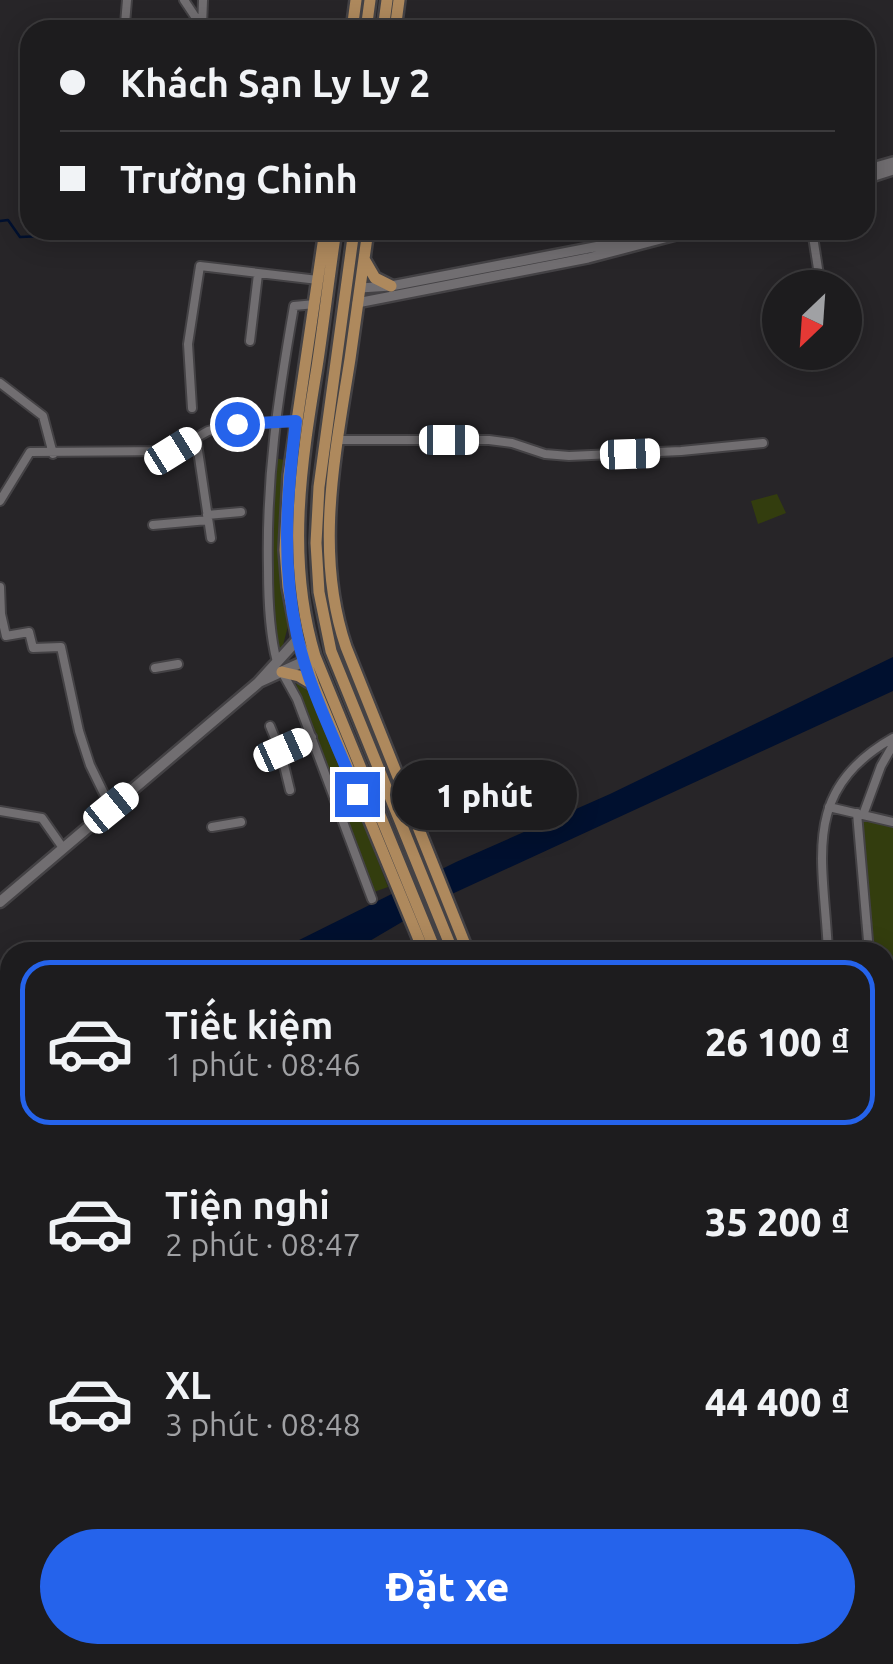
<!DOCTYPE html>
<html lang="vi">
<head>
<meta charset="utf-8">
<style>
	body { margin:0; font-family:Ubuntu,sans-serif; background:#252527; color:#f1f3f6; height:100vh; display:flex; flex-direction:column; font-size:38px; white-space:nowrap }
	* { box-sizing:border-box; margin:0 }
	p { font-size:32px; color:#a0a1a4 }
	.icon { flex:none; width:55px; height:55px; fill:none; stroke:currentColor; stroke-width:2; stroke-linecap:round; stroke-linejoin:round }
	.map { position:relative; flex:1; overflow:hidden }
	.sheet { position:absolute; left:0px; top:942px; width:895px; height:722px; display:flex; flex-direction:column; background:#1d1c1e; border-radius:30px 30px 0 0; box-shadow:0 5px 25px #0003,0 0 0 2px #3b3a3c }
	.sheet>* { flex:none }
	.guide { position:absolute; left:20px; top:20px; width:855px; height:220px; border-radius:30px; box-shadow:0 5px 25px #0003,0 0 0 2px #3b3a3c; display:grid; align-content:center; height:220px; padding:0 40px; background:#1d1c1e }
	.needle { width:65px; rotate:205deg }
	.buttons { position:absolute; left:762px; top:270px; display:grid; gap:20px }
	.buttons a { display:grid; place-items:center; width:100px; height:100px; border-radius:50%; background:#1d1c1e; box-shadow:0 5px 25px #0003,0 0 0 2px #3b3a3c; font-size:50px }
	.end { position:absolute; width:45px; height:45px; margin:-22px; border:12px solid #2563eb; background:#fff; box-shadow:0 0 0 5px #fff }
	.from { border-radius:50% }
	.bubble { position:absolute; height:70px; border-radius:35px; background:#1d1c1e; box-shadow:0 5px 25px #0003,0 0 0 2px #3b3a3c; font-size:32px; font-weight:800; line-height:70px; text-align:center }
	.car { position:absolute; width:30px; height:60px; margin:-30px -15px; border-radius:12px; box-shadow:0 0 8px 2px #0007; background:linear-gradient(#fff 24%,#345 0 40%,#fff 0 76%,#345 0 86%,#fff 0) }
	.guide b { display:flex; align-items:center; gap:35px; height:95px; font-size:38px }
	.guide b+b { border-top:2px solid #3b3a3c }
	.guide i { width:25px; height:25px; background:#f1f3f6 }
	ul { padding:18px 0 0; list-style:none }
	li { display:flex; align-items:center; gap:30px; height:165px; margin:0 20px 15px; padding:0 20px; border:5px solid transparent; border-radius:30px }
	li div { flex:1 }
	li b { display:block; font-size:38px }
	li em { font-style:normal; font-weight:800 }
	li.selected { border-color:#2563eb }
	li>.icon { width:90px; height:90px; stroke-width:1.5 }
	.cta { display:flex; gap:20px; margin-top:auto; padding:20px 40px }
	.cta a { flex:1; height:115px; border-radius:60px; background:#2563eb; color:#fff; font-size:40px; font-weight:800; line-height:115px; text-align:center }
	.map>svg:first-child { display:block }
	.green { fill:#333d0e }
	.water { fill:#00102f }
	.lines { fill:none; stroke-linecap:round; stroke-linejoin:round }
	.stream { stroke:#00102f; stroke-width:2.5 }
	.minor-casing { stroke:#444245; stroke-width:12 }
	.tertiary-casing { stroke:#444245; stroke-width:14 }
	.secondary-casing { stroke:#444245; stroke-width:15 }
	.primary-casing { stroke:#444245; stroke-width:16 }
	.minor { stroke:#716e71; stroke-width:8 }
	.tertiary { stroke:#716e71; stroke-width:9 }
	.secondary { stroke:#716e71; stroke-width:10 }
	.primary { stroke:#ae895d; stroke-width:11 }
	.route { stroke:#2563eb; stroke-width:12 }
</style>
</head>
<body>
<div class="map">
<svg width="893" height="1664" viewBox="0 0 893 1664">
	<rect width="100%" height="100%" fill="#272528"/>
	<path class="green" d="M 275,458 L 284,460 L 286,466 L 288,626 L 282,649 L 277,654 L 271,541 Z
		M 777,494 L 786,513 L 758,524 L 751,501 Z
		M 301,681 L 311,687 L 388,887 L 374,892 L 296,684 Z
		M 860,816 L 893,826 L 893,963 L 885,962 L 885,952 L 874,952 Z
		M 10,1000 L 10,1051 L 0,1034 L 0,1006 Z"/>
	<path class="water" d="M 893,657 L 893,691 L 441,899 L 351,952 L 275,952 L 456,862 L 610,794 Z
		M 10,1108 L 10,1154 L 0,1164 L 0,1118 Z"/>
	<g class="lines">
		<path class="stream" d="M 0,221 L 8,220 L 20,237 L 114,233 L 114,230"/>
		<g class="minor-casing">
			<path id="minor" d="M 184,0 L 204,30
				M 125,24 L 127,0
				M 202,27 L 203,0
				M 812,230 L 821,288
				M 250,341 L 258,274
				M 0,383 L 43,416 L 53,454
				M 192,408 L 188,344 L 200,266 L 318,280
				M 196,437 L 211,538
				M 337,440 L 489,440 L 512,443 L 545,454 L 569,456 L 681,451 L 763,443
				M 0,501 L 30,452 L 173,451 L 208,431 L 237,424 L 296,421
				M 207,515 L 241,512
				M 153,525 L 208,520
				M 0,587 L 1,614 L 6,636 L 29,632 L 33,648 L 61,647 L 79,731 L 90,765 L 111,808
				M 277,662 C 269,632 268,600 268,569 C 266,476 278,398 294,306 L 315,304
				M 155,668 L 178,664
				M 282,672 L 297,699 L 372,899
				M 270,726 L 281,753
				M 290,790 L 281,753 L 312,737
				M 829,807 L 893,822
				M 0,811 L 42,818 L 63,848
				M 857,813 L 869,952
				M 863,815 L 881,766 L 893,745
				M 212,827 L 241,822
				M 828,952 C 824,861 799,791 893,738
				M 885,966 L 893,968
				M 885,1084 L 893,1086
				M 2,1177 L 10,1187
				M 0,1221 L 10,1212
				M 0,1290 L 10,1283
				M 0,1307 L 10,1323
				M 0,1483 L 10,1466
				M 0,1539 L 10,1547
				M 0,1651 L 10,1654
				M 12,1655 L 34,1664
				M 507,1655 L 510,1664
				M 545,1655 L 548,1664
				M 178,1664 L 183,1655
				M 332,1664 L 334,1655"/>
		</g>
		<g class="tertiary-casing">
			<path id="tertiary" d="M 865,170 L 893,162
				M 865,179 L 893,170
				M 360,288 L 391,286 L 610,244 L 663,230
				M 357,303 L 588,258 L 695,230
				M 463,1655 L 463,1664"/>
		</g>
		<g class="secondary-casing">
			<path id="secondary" d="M 259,682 L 305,661
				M 0,902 L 258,683 L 298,639
				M 885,1526 L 893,1532
				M 885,1537 L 893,1543
				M 96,1664 L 104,1655"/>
		</g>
		<g class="primary-casing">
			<path id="primary" d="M 352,30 L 356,0
				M 366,30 L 370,0
				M 383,30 L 387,0
				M 395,30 L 399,0
				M 325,230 L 289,475 L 285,550 L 288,587 L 298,639 L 314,685 L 424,952
				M 336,230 C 329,276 324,321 317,367 C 301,464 286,560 315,656 L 436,952
				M 354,230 L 319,487 L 316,543 L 319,592 L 331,651 L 453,952
				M 368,230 C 362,273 356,316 350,359 C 335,455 314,553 346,647 L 468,952
				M 364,259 L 375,278 L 391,286
				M 282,672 L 299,676 L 314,685
				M 606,1655 L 607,1664
				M 621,1655 L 622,1664
				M 637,1655 L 639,1664
				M 651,1655 L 652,1664"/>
		</g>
		<use href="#minor" class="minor"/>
		<use href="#tertiary" class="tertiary"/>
		<use href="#secondary" class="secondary"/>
		<use href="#primary" class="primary"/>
	</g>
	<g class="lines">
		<path class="route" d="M 237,424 L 296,421 C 287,494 281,563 297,635 C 309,690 337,743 357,794"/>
	</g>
</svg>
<div class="buttons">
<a><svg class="needle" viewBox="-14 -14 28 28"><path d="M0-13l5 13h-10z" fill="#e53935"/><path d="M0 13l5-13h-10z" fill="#a0a1a4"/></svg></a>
</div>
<i class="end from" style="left:237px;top:424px"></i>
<i class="end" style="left:357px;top:794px"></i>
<div class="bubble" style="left:392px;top:760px;width:185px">1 phút</div>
<i class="car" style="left:449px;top:440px;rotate:90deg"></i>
<i class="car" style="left:173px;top:451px;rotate:58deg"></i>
<i class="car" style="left:630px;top:454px;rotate:88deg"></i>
<i class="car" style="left:283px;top:750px;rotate:66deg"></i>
<i class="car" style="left:111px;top:808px;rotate:51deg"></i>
<div class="guide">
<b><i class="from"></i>Khách Sạn Ly Ly 2</b>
<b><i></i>Trường Chinh</b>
</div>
<section class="sheet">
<ul>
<li class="selected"><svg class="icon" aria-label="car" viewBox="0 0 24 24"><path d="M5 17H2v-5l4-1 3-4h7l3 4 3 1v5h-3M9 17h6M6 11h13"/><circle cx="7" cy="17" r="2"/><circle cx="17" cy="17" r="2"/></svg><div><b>Tiết kiệm</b><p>1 phút · 08:46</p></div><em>26 100 ₫</em></li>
<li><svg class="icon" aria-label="car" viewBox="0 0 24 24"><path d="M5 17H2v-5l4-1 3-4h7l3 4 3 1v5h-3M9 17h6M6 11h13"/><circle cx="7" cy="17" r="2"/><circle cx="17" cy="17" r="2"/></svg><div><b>Tiện nghi</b><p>2 phút · 08:47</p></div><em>35 200 ₫</em></li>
<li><svg class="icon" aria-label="car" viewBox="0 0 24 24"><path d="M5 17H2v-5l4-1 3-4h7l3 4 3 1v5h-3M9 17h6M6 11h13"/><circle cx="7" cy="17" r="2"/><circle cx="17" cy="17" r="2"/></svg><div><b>XL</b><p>3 phút · 08:48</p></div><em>44 400 ₫</em></li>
</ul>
<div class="cta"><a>Đặt xe</a></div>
</section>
</div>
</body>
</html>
